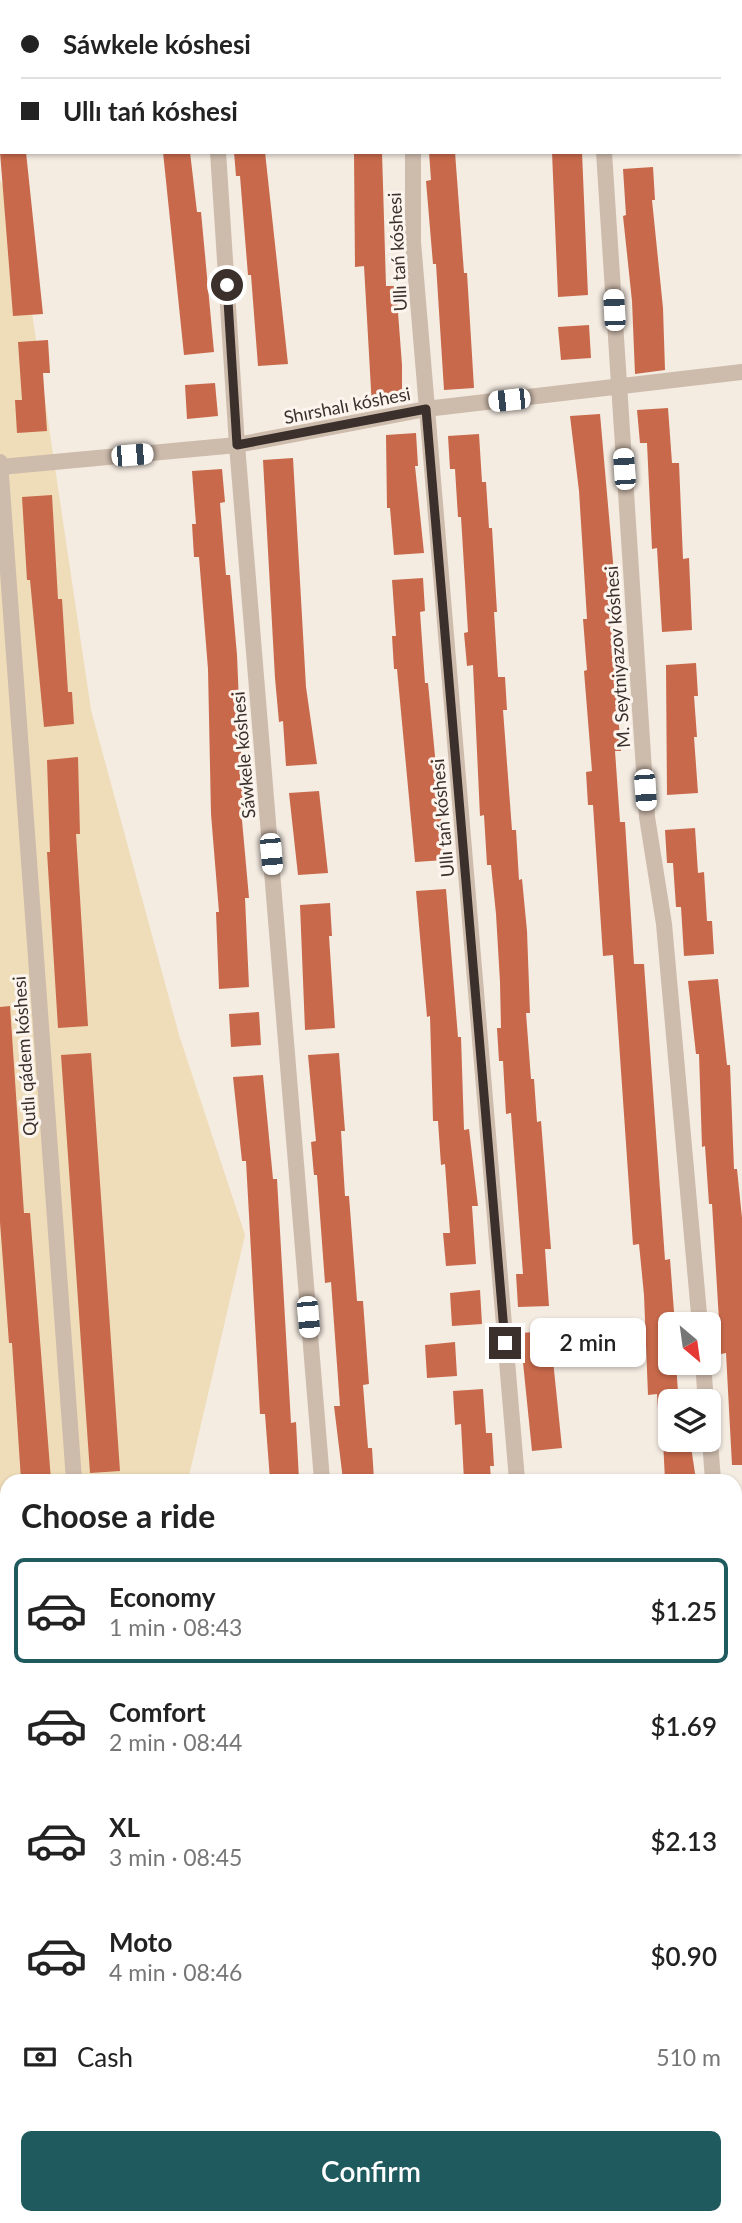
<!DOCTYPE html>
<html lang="en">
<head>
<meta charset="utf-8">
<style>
	body { margin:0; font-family:Lato,sans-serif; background:#f2f2f2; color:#222; height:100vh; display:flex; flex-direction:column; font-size:26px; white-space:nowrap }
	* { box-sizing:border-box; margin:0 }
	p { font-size:23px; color:#767676 }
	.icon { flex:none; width:38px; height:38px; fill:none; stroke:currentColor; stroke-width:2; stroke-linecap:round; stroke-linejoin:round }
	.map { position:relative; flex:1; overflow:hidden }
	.drawer { position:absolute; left:0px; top:1474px; width:742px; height:751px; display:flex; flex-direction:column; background:#fff; border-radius:21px 21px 0 0; box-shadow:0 2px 5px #0004 }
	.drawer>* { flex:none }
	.guide { position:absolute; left:0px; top:0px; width:742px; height:154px; box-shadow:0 2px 5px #0004; display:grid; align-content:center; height:154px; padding:0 21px; background:#fff }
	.needle { width:46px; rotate:151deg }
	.fabs { position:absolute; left:658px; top:1312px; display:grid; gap:14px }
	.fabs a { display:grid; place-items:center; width:63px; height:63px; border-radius:10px; background:#fff; box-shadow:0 2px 5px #0004; font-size:35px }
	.end { position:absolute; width:32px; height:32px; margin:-16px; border:9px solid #3b302b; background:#fff; box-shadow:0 0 0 4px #fff }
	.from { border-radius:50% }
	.bubble { position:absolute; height:49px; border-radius:10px; background:#fff; box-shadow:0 2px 5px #0004; font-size:23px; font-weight:600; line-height:49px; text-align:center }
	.car { position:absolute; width:21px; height:42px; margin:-21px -10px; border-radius:9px; box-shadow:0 0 5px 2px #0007; background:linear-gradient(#fff 24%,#345 0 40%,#fff 0 76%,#345 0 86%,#fff 0) }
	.guide b { display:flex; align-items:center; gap:24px; height:66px; font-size:26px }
	.guide b+b { border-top:2px solid #e0e0e0 }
	.guide i { width:18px; height:18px; background:#222 }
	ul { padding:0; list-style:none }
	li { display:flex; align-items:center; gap:21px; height:105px; margin:0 14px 10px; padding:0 7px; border:4px solid transparent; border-radius:10px }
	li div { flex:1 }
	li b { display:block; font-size:26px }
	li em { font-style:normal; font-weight:600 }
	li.active { border-color:#1f5a5e }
	li>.icon { width:63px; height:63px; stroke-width:1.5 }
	h2 { padding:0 21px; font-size:32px; line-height:84px }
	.pay { display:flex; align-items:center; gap:18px; height:77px; padding:0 21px; font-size:26px }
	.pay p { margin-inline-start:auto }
	.cta { display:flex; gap:14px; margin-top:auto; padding:14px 21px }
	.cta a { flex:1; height:80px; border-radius:10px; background:#1f5a5e; color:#fff; font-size:28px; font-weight:600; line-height:80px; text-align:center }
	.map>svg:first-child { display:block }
	.sand { fill:#efdcb8 }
	.building { fill:#c8694b }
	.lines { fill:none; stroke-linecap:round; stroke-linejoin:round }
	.street { stroke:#cdbbac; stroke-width:16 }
	.route { stroke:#3b302b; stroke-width:9 }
	.labels { text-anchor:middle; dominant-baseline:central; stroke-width:6; stroke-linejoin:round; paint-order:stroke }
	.street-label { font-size:18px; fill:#3b302b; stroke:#fbf5ee }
</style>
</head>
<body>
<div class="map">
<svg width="742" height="2223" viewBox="0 0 742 2223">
	<rect width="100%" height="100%" fill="#f4ebe1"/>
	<path class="sand" d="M 0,180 L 17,212 L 91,710 L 179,1035 L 245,1235 L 188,1480 L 7,1480 L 7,2217 L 92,2217 L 94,2223 L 0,2223 Z"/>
	<path class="building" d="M 0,152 L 26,152 L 43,314 L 13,316 Z
		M 163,152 L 190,152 L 197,212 L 201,212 L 214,352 L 184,355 Z
		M 234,152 L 265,152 L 288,364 L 258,366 L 251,275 L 248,275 L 240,176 L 236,176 Z
		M 354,152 L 382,152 L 386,286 L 396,286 L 402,365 L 402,403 L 384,406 L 372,407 L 364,266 L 355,267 Z
		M 429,152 L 455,152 L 464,273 L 467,273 L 474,388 L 444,390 L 436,264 L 433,264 L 426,181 L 431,180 Z
		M 552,152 L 582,152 L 588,295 L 558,297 Z
		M 653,167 L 655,200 L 652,200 L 663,308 L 665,370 L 635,374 L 632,301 L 623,216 L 626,215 L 623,169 Z
		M 589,325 L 591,358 L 561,360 L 558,327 Z
		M 48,340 L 50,373 L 43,373 L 47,431 L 17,433 L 15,400 L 22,400 L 18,342 Z
		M 215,383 L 218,416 L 187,419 L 185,385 Z
		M 668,408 L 672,463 L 679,463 L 683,559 L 689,558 L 692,630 L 662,632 L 657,548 L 652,549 L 647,443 L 640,443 L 637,410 Z
		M 600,414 L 616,596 L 612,596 L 616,650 L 613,651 L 621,751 L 615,751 L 620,822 L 625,822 L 634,964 L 644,964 L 665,1260 L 670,1259 L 675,1325 L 670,1325 L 670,1363 L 676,1363 L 678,1392 L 670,1393 L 670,1437 L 660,1438 L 657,1394 L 648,1395 L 644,1295 L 639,1244 L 633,1245 L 613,955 L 603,956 L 593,805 L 588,805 L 586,772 L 592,771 L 584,671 L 587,670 L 583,619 L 587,619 L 579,491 L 570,416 Z
		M 416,433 L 418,466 L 415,466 L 424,553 L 394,555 L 390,508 L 387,508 L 386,435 Z
		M 479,434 L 482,482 L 486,482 L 489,528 L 492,528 L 497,612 L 494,612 L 498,677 L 505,677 L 507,710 L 503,710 L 512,830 L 516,830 L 519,880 L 522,879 L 527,931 L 530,1013 L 526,1013 L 531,1079 L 534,1079 L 537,1122 L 541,1121 L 551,1249 L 545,1249 L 549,1306 L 518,1307 L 516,1274 L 523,1274 L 511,1113 L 506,1114 L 503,1061 L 499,1061 L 497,1028 L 501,1028 L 500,982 L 496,914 L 491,865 L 487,865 L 484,815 L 480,816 L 473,665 L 467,666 L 464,633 L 468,632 L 461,517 L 458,517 L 455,469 L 450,469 L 448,436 Z
		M 293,458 L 306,687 L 317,764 L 286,766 L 283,721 L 279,722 L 275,678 L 263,460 Z
		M 222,469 L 225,502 L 220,503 L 226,575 L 230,575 L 237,655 L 243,798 L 240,798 L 249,898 L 245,898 L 249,987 L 219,989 L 216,912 L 219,912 L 211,814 L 208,669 L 199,557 L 194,557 L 192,524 L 196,524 L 192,471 Z
		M 52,495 L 58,599 L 62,599 L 68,692 L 72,692 L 74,724 L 44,727 L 30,580 L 27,580 L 22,497 Z
		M 423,578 L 425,611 L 420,612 L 425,683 L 428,683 L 445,860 L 415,862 L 397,669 L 394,669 L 392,636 L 396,636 L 392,580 Z
		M 696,663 L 698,696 L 694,696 L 697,737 L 694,737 L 698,793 L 667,795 L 666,665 Z
		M 78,757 L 80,834 L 76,834 L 88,1026 L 58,1028 L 47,852 L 50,852 L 47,760 Z
		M 319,791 L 328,873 L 298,875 L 289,793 Z
		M 695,828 L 698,873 L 704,872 L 707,921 L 712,921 L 714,954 L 684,956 L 681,907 L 676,907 L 673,863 L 667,863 L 665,830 Z
		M 446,889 L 458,1037 L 461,1037 L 464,1130 L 469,1129 L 478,1206 L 472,1206 L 476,1264 L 446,1266 L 443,1233 L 450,1233 L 445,1164 L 441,1165 L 438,1121 L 433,1121 L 430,1016 L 427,1017 L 416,891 Z
		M 330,903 L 332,936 L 329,936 L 335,1028 L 305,1030 L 300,905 Z
		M 718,979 L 727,1065 L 730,1065 L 734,1169 L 737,1169 L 742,1218 L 742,1465 L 732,1465 L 726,1353 L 721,1354 L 712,1204 L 709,1204 L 705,1146 L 702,1147 L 699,1054 L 696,1054 L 688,981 Z
		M 10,1006 L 24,1213 L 30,1213 L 51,1480 L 21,1480 L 12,1343 L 9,1343 L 0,1222 L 0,1007 Z
		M 259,1012 L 261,1045 L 231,1047 L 229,1014 Z
		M 91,1053 L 120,1471 L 90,1473 L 61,1055 Z
		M 339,1053 L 345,1131 L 341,1131 L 345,1196 L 349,1196 L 357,1301 L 363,1301 L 369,1384 L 363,1385 L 368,1448 L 372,1448 L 374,1480 L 343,1480 L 334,1406 L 340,1406 L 331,1282 L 325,1283 L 317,1175 L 314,1175 L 311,1142 L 316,1141 L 308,1055 Z
		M 263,1075 L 273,1179 L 277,1179 L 291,1423 L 296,1422 L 299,1480 L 270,1480 L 265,1414 L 260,1414 L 246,1161 L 242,1161 L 233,1077 Z
		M 480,1290 L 482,1324 L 452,1326 L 450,1293 Z
		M 550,1331 L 562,1448 L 532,1451 L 520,1333 Z
		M 455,1342 L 457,1376 L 427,1378 L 425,1345 Z
		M 483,1389 L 486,1433 L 492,1433 L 494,1466 L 490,1466 L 491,1480 L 464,1480 L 461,1424 L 455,1425 L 453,1391 Z
		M 663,1440 L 690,1440 L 696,1480 L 665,1480 Z"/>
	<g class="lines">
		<path class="street" d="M 210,2 L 210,0
			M 414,2 L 414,0
			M 605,2 L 605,0
			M 218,152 L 237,445 L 322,1480
			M 413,152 L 413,242 L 517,1480
			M 604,152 L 647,817 L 664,924 L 700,1325
			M 0,462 L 74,1480
			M 0,467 L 237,445 L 426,409 L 742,372
			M 703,1363 L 706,1402
			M 709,1428 L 713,1480
			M 735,1577 L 742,1576
			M 0,1632 L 7,1632
			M 735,1747 L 742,1838
			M 129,2217 L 129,2223
			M 375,2217 L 375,2223
			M 568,2217 L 568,2223"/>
	</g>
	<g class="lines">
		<path class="route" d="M 227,285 L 237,445 L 426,409 L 505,1343"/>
	</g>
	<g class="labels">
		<g class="street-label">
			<text transform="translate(397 252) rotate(-93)">Ullı tań kóshesi</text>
			<text transform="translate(347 405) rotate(-11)">Shırshalı kóshesi</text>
			<text transform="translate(617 657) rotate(-94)">M. Seytniyazov kóshesi</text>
			<text transform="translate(243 755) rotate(-95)">Sáwkele kóshesi</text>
			<text transform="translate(442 818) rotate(-95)">Ullı tań kóshesi</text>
			<text transform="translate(24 1056) rotate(-94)">Qutlı qádem kóshesi</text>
		</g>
	</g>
</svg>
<div class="fabs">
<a><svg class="needle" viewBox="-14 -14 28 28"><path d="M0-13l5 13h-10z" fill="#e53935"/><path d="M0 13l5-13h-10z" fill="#767676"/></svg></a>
<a><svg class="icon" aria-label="layers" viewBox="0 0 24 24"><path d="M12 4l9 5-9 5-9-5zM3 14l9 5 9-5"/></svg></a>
</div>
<i class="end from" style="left:227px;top:285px"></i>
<i class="end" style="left:505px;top:1343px"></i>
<div class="bubble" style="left:530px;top:1318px;width:116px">2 min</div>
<i class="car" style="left:614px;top:310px;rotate:357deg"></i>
<i class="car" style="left:509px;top:400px;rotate:264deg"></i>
<i class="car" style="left:132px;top:455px;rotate:85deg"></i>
<i class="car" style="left:624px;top:469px;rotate:356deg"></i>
<i class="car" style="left:645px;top:790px;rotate:176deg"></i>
<i class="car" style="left:271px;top:854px;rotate:175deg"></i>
<i class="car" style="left:308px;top:1317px;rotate:175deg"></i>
<div class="guide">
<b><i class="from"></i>Sáwkele kóshesi</b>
<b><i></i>Ullı tań kóshesi</b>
</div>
<section class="drawer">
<h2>Choose a ride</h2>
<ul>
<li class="active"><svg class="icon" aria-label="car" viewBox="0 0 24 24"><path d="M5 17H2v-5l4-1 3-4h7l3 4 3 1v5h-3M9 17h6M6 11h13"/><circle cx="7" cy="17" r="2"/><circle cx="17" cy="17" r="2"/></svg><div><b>Economy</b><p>1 min · 08:43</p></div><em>$1.25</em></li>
<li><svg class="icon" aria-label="car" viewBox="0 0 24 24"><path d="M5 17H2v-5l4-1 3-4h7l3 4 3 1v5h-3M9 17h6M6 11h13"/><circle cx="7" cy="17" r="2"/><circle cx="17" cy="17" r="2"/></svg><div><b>Comfort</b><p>2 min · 08:44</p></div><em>$1.69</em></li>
<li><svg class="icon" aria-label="car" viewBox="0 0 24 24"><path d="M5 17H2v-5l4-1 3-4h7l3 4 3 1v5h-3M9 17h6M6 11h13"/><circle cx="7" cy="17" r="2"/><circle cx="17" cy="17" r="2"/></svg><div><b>XL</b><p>3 min · 08:45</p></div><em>$2.13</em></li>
<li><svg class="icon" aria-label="car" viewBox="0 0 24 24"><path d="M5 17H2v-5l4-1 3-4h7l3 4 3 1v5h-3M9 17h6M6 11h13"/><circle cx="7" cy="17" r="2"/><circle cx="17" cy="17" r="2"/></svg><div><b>Moto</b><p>4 min · 08:46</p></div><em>$0.90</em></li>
</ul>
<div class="pay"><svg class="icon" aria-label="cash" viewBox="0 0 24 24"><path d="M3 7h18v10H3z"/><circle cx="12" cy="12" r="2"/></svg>Cash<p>510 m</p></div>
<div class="cta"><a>Confirm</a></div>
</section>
</div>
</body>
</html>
